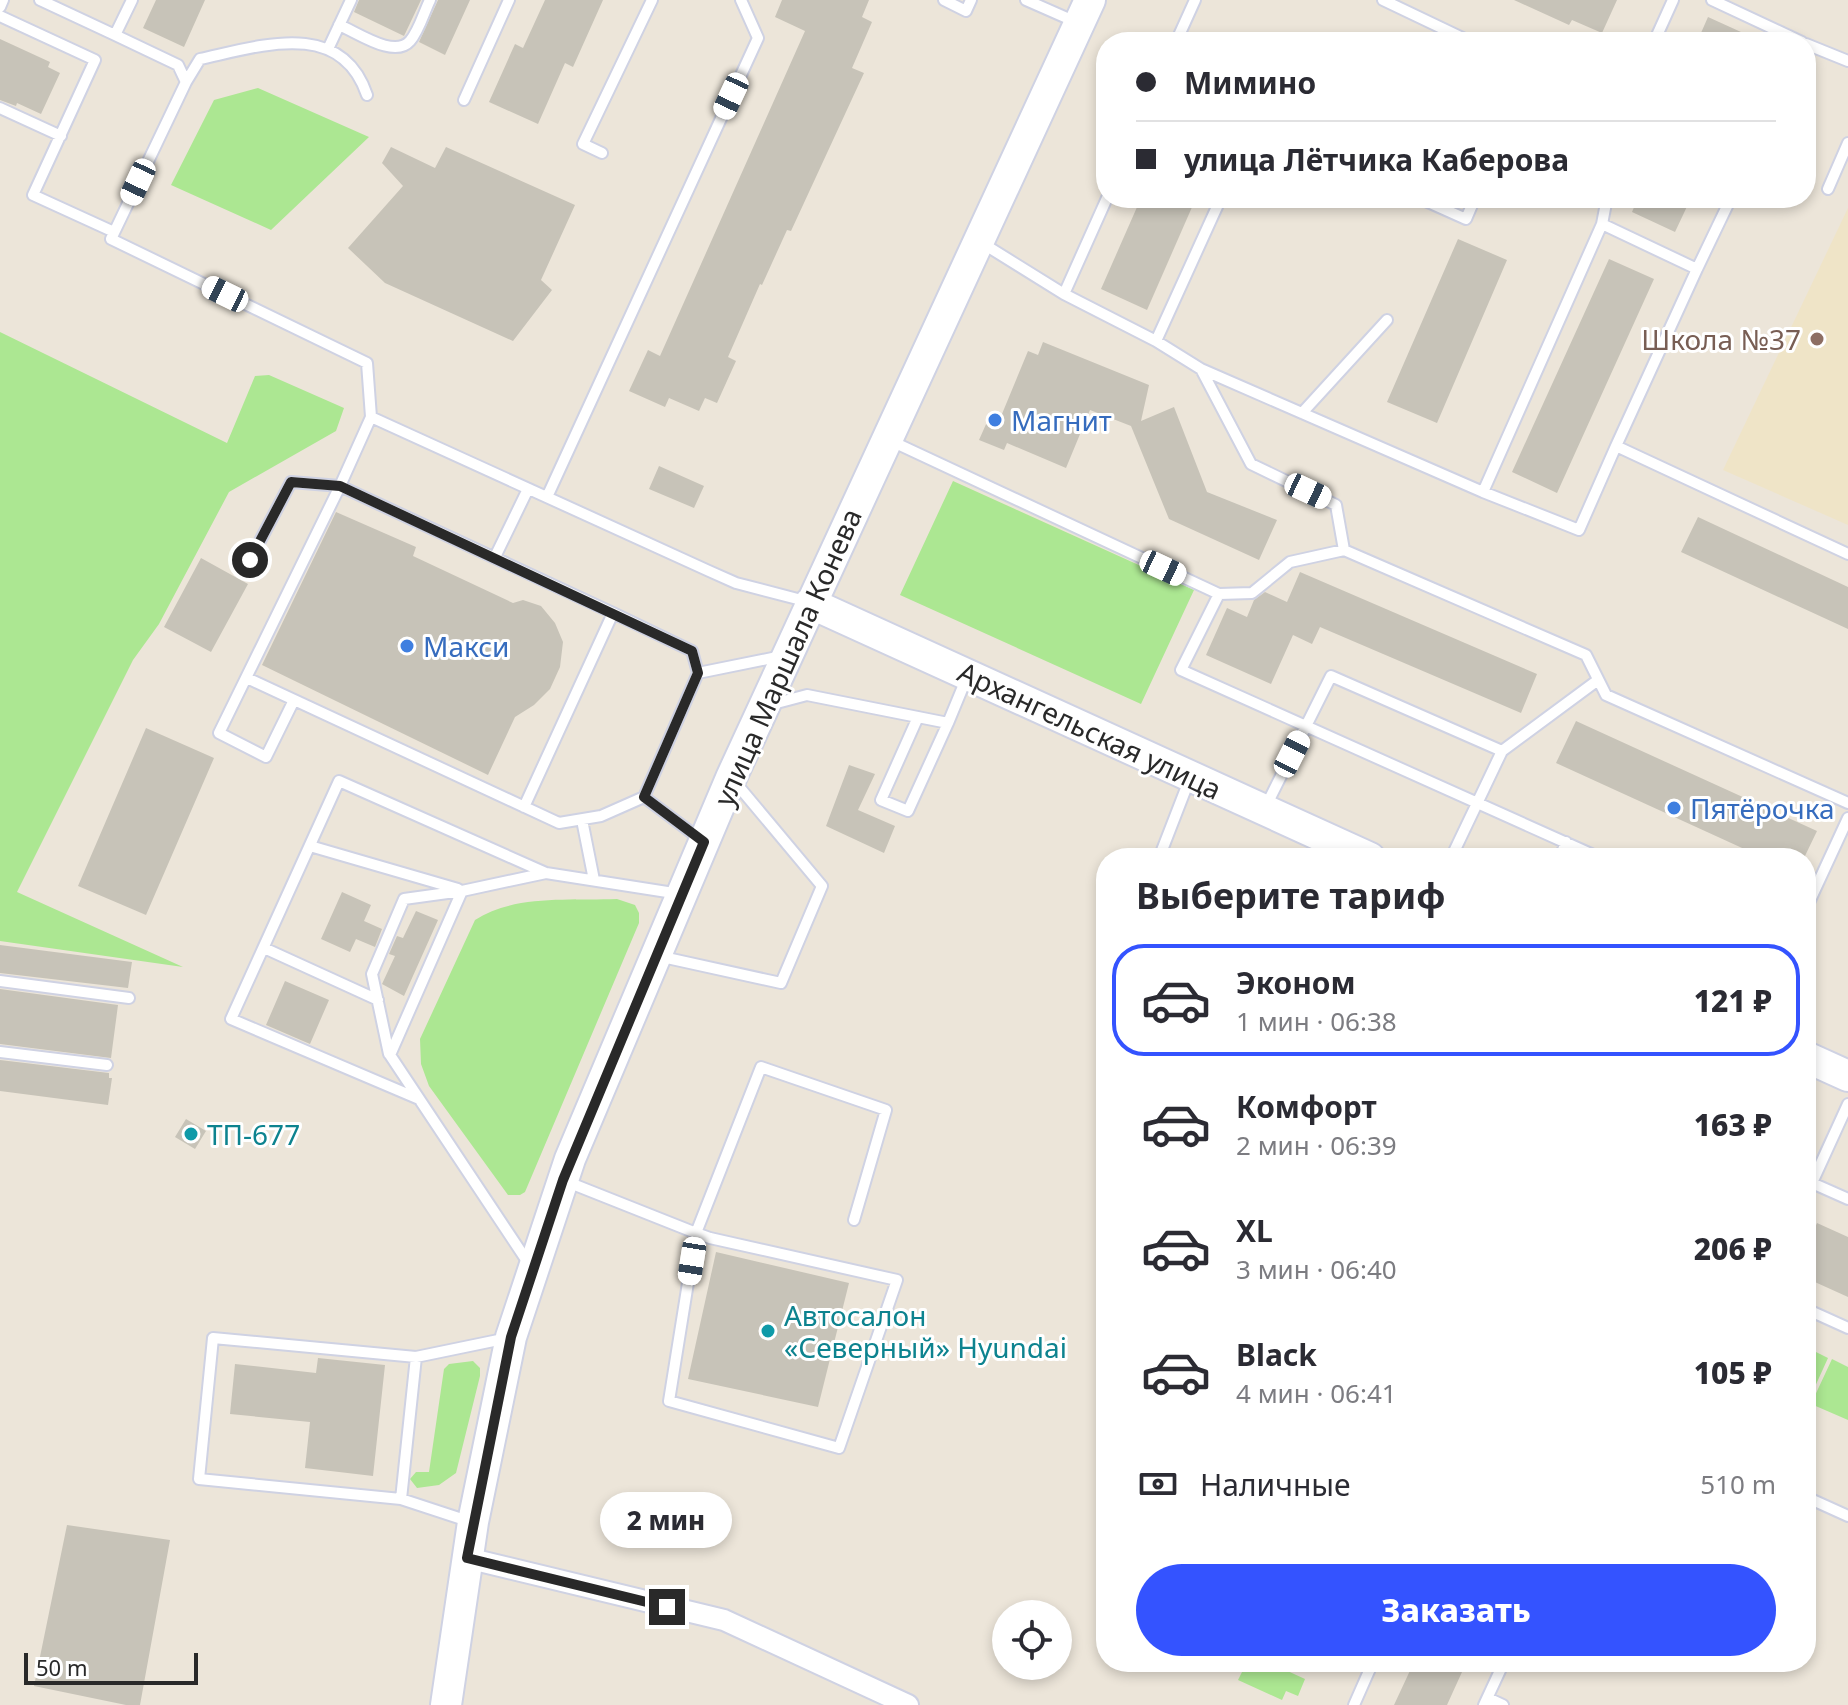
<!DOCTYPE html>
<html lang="ru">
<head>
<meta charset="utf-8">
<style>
	body { margin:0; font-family:"Noto Sans",sans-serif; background:#f7f7f7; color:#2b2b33; height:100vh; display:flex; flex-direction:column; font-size:30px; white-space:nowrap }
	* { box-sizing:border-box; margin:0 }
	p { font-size:26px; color:#7c7c81 }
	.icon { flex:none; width:44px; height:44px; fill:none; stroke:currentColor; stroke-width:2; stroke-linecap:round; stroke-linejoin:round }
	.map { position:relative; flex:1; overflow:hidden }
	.panel { position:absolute; left:1096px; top:848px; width:720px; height:824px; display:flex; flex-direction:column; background:#fff; border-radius:32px; box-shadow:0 4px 12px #0003 }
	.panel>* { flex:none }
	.banner { position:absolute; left:1096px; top:32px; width:720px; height:176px; border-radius:32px; box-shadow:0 4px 12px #0003; display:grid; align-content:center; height:176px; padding:0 40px; background:#fff }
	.fabs { position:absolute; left:992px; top:1600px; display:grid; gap:16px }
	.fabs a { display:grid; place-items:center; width:80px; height:80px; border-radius:50%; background:#fff; box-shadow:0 4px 12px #0003; font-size:40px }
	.scale { position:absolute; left:24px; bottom:20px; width:174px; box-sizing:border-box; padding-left:8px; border:4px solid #292929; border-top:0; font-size:22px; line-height:28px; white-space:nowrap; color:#292929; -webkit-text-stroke:6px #fff; paint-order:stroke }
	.end { position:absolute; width:36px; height:36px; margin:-18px; border:10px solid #292929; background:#fff; box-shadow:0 0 0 4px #fff }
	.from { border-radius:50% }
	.bubble { position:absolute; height:56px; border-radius:28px; background:#fff; box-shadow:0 4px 12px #0003; font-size:26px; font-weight:800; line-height:56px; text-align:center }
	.car { position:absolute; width:24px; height:48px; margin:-24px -12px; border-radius:10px; box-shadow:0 0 6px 2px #0007; background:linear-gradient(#fff 24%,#345 0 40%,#fff 0 76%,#345 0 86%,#fff 0) }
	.banner b { display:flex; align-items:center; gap:28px; height:76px; font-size:30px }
	.banner b+b { border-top:2px solid #e1e1e2 }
	.banner i { width:20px; height:20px; background:#2b2b33 }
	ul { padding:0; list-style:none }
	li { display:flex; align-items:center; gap:24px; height:112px; margin:0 16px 12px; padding:0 24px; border:4px solid transparent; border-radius:32px }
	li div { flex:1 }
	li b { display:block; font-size:30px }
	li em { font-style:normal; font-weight:800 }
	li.active { border-color:#3453ff }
	li>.icon { width:72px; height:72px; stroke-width:1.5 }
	h2 { padding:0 40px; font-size:36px; line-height:96px }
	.pay { display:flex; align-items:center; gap:20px; height:88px; padding:0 40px; font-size:30px }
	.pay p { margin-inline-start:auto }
	.primary-button { display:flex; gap:16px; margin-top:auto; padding:16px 40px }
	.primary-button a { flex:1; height:92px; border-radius:48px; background:#3453ff; color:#fff; font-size:32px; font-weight:800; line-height:92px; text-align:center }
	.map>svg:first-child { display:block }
	.education { fill:#efe4c7 }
	.green { fill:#ace792 }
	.building { fill:#c7c3b8 }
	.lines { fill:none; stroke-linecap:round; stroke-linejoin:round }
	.lane-casing { stroke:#cfd2e3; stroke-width:14 }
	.street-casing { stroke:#cfd2e3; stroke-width:24 }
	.secondary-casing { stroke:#cfd2e3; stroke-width:34 }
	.lane { stroke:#fff; stroke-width:10 }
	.street { stroke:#fff; stroke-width:20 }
	.secondary { stroke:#fff; stroke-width:30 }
	.route { stroke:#292929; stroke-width:10 }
	.education-dot { fill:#8d6e63; stroke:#fff; stroke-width:3 }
	.shop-dot { fill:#3f7fe0; stroke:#fff; stroke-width:3 }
	.culture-dot { fill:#0f9aa8; stroke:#fff; stroke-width:3 }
	.labels { text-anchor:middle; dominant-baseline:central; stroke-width:6; stroke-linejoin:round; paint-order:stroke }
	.education-label { font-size:28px; fill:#785e54; stroke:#fff; text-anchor:end }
	.shop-label { font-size:28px; fill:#366cbe; stroke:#fff; text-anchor:start }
	.street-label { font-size:28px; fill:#292929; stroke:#fff }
	.culture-label { font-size:28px; fill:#0d838f; stroke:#fff; text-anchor:start }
</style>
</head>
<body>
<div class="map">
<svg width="1848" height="1705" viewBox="0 0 1848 1705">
	<rect width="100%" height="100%" fill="#ece5d9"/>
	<path class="education" d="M 1848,208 L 1848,525 L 1723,470 Z"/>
	<path class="green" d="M 258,88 L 369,137 L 271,230 L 171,185 L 214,100 Z
		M 0,332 L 227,443 L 255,376 L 269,375 L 344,408 L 336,431 L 229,492 L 159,624 L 133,660 L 17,892 L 183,967 L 0,941 Z
		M 953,481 L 1194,590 L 1141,704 L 900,595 Z
		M 617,899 L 635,905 L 639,913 L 639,923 L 525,1192 L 520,1195 L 508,1195 L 429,1086 L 421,1064 L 420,1039 L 475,920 C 515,894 570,901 617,899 Z
		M 1806,1347 L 1828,1358 L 1808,1402 L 1806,1401 Z
		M 1832,1359 L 1848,1367 L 1848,1420 L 1811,1404 Z
		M 473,1361 L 480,1368 L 480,1376 L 456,1473 L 439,1485 L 417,1488 L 410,1479 L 416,1472 L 429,1472 L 444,1369 L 449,1364 Z
		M 1247,1662 L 1268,1662 L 1305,1679 L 1298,1696 L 1286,1691 L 1282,1700 L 1238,1680 Z"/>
	<path class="building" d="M 156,0 L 205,0 L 184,47 L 143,28 Z
		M 359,0 L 421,0 L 404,36 L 354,12 Z
		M 438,0 L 470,0 L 445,55 L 419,42 Z
		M 545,0 L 603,0 L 573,67 L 565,63 L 538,124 L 489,102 L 515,44 L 523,48 Z
		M 782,0 L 869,0 L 862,17 L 872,22 L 852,68 L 864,73 L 791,231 L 787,230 L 762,285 L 760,284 L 728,357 L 736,361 L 717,403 L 705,398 L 699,411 L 669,398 L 665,407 L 629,391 L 648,350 L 660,356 L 805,31 L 775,17 Z
		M 1514,0 L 1617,0 L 1602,33 L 1572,20 L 1569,25 Z
		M 1708,17 L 1763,42 L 1697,42 Z
		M 0,39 L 50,62 L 48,67 L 60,73 L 41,114 L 17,103 L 16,106 L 0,100 Z
		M 391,147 L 435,168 L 446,147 L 575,205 L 541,280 L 552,290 L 513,341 L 385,283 L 348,248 L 403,186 L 382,163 Z
		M 1141,198 L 1196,198 L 1147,310 L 1101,289 Z
		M 1638,198 L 1691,198 L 1675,232 L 1632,212 Z
		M 1458,239 L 1507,260 L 1437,423 L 1387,402 Z
		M 1609,259 L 1654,279 L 1557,493 L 1512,472 Z
		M 1043,342 L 1149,385 L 1141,421 L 1174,407 L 1207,492 L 1277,520 L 1259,560 L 1169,519 L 1131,426 L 1090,410 L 1066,468 L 1007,443 L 1004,450 L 979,440 L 987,422 L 997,426 L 1028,351 L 1038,355 Z
		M 659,466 L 704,486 L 694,508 L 649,489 Z
		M 336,512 L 416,547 L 413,556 L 513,603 L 523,600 L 541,606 L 555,623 L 563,642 L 560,667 L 550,689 L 534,705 L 515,717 L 488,775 L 262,665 Z
		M 1698,517 L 1848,587 L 1848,629 L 1681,552 Z
		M 201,558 L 248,584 L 211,652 L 164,627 Z
		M 1300,572 L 1537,674 L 1521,713 L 1320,627 L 1312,644 L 1293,635 L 1271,684 L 1206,655 L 1227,608 L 1247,617 L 1254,600 L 1265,592 L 1287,602 Z
		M 1576,721 L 1817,831 L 1804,858 L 1764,858 L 1556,763 Z
		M 146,728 L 214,758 L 146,915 L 78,886 Z
		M 849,765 L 875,774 L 858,810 L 895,826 L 884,853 L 826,826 Z
		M 342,892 L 371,905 L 364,921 L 382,929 L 375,947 L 356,939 L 350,952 L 321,939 Z
		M 416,911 L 438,920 L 404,996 L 382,984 L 395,956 L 389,954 L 397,936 L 403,938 Z
		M 0,945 L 132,962 L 128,988 L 0,973 Z
		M 285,981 L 329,1000 L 310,1044 L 266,1025 Z
		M 0,989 L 118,1005 L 111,1058 L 0,1044 Z
		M 0,1060 L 109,1073 L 109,1078 L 112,1078 L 108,1105 L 0,1091 Z
		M 186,1119 L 206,1131 L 195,1149 L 175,1137 Z
		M 1817,1223 L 1848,1237 L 1848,1297 L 1806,1278 L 1806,1247 Z
		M 716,1252 L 849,1283 L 818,1407 L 688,1379 Z
		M 318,1358 L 385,1365 L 373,1476 L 305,1468 L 310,1422 L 230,1414 L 235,1364 L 316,1373 Z
		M 67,1525 L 170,1540 L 140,1705 L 126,1705 L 34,1686 Z
		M 1414,1662 L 1461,1662 L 1457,1670 L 1462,1672 L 1447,1705 L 1394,1705 Z"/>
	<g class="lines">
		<g class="lane-casing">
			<path id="lane" d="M 40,0 L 115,35
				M 132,0 L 115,35 L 178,65 L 186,82
				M 944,0 L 966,11 L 971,0
				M 1026,0 L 1076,22
				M 1383,0 L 1471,42
				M 1712,0 L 1802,42
				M 0,7 L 3,0
				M 0,16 L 95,60 L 33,195 L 114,232
				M 339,25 C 357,32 394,59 410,41 C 419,31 424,12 430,0
				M 1176,42 L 1195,0
				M 1654,42 L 1673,0
				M 1806,44 L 1848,61
				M 328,49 L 351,0
				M 367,95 C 341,18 260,46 200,59 L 186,82 L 111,239 L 367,363 L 371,417
				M 464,100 L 509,0
				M 0,108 L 61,136
				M 602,153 L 583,144 L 652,0
				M 1828,189 L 1848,143
				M 1419,198 L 1466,219 L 1475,198
				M 1607,198 L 1602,224 L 1483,492 L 1579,530 L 1616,446 L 1848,554
				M 1602,224 L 1697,269 L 1731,198
				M 982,243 L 1064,294 L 1156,341 L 1201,369 L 1251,464 L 1336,505 L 1344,550 L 1586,655 L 1606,695 L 1848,803
				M 1064,294 L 1107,198
				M 1156,341 L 1221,198
				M 1201,369 L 1483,492
				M 1302,413 L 1387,320
				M 889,440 L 1219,594 L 1181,670 L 1600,858
				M 1616,446 L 1697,269
				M 547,497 L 758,38 L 741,0
				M 495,557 L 528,489
				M 250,560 L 291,482 L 340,486 L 219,733 L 266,757 L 294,700
				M 1219,594 L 1252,593 L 1290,562 L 1344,550
				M 698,673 L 782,656
				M 247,678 L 559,823 L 601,816 L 644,797 L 698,673 L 692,651 L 613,613
				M 773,704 L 807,695 L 948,723 L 967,677
				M 918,717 L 881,800 L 908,811 L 948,723
				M 644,797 L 700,839
				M 524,807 L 613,613 L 340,486 L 371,417 L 709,571 L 736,583 L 809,602
				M 1265,808 L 1331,676 L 1502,751
				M 582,820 L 594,880
				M 310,846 L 458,889
				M 1159,858 L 1190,778
				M 1451,858 L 1502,751 L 1598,680
				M 1560,858 L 1566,842
				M 1806,909 L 1848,818
				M 264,948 L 378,1000
				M 658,956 L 781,983 L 822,886 L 735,782
				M 0,981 L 129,998
				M 0,1052 L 107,1065
				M 389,1054 L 372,974 L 404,899 L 462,891
				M 419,1099 L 231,1019 L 339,781 L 546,873
				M 565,1181 L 696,1233 L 710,1238 L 897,1280 L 839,1448 L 669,1401 L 696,1233 L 761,1067 L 886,1110 L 854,1220
				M 1812,1183 L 1848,1199
				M 1806,1196 L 1848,1104
				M 529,1264 L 390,1055 L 462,891 L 546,873 L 680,894
				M 1806,1309 L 1848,1328
				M 1806,1497 L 1848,1516
				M 401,1499 L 416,1357
				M 471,1522 L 401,1499 L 199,1479 L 213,1338 L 416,1357 L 508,1338
				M 1488,1698 L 1503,1705
				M 1354,1705 L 1373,1662
				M 1484,1705 L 1504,1662"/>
		</g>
		<g class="street-casing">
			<path id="street" d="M 467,1558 L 724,1620 L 908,1705"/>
		</g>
		<g class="secondary-casing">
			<path id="secondary" d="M 810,603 L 1370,858
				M 1806,1057 L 1848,1076
				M 446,1705 L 473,1522 L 511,1337 L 570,1159 L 731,778 L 1090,0"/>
		</g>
		<use href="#lane" class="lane"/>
		<use href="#street" class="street"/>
		<use href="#secondary" class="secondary"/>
	</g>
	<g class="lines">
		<path class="route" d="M 250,560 L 291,482 L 340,486 L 692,651 L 698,673 L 644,797 L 704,842 L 563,1180 L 511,1337 L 467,1558 L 667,1607"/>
	</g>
	<circle class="education-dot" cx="1817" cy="339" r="8"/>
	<g class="shop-dot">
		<circle cx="995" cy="420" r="8"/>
		<circle cx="407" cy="646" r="8"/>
		<circle cx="1674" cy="808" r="8"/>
	</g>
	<g class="culture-dot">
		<circle cx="191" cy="1134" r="8"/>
		<circle cx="768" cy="1331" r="8"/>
	</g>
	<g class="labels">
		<g class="education-label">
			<text x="1801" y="339">Школа №37</text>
		</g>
		<g class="shop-label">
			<text x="1011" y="420">Магнит</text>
			<text x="423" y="646">Макси</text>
			<text x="1690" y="808">Пятёрочка</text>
		</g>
		<g class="street-label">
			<text transform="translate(787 657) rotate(-66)">улица Маршала Конева</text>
			<text transform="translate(1090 730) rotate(25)">Архангельская улица</text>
		</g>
		<g class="culture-label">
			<text x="207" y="1134">ТП-677</text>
			<text x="784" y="1315">Автосалон<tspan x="784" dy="32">«Северный» Hyundai</tspan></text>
		</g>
	</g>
</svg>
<div class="fabs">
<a><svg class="icon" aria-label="locate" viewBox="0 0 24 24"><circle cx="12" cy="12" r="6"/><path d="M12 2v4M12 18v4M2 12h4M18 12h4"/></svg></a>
</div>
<div class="scale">50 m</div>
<i class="end from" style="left:250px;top:560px"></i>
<i class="end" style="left:667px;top:1607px"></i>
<div class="bubble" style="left:600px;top:1492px;width:132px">2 мин</div>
<i class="car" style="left:731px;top:96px;rotate:205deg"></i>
<i class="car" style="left:138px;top:182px;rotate:205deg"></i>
<i class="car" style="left:225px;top:294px;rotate:296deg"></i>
<i class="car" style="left:1308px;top:491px;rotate:115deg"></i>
<i class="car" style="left:1163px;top:568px;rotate:115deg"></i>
<i class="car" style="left:1292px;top:754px;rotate:27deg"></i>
<i class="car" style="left:692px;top:1261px;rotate:189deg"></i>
<div class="banner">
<b><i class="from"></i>Мимино</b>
<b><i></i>улица Лётчика Каберова</b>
</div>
<section class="panel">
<h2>Выберите тариф</h2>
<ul>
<li class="active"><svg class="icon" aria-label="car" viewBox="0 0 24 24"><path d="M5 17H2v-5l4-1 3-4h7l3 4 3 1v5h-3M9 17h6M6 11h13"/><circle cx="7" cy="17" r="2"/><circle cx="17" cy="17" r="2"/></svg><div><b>Эконом</b><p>1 мин · 06:38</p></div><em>121 ₽</em></li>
<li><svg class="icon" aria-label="car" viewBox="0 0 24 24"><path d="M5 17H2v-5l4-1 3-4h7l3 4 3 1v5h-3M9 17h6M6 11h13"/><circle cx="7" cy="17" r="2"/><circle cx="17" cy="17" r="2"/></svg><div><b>Комфорт</b><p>2 мин · 06:39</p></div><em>163 ₽</em></li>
<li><svg class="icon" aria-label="car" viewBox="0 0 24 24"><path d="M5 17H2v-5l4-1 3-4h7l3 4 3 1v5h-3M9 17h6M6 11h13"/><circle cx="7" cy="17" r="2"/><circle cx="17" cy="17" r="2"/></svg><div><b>XL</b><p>3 мин · 06:40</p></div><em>206 ₽</em></li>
<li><svg class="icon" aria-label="car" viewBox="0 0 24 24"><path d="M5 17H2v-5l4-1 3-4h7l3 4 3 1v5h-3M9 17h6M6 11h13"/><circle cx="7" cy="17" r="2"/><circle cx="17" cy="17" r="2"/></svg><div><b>Black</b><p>4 мин · 06:41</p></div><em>105 ₽</em></li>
</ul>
<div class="pay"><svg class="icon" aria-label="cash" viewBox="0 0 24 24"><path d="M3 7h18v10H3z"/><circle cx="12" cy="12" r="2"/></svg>Наличные<p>510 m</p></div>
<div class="primary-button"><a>Заказать</a></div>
</section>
</div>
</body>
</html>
